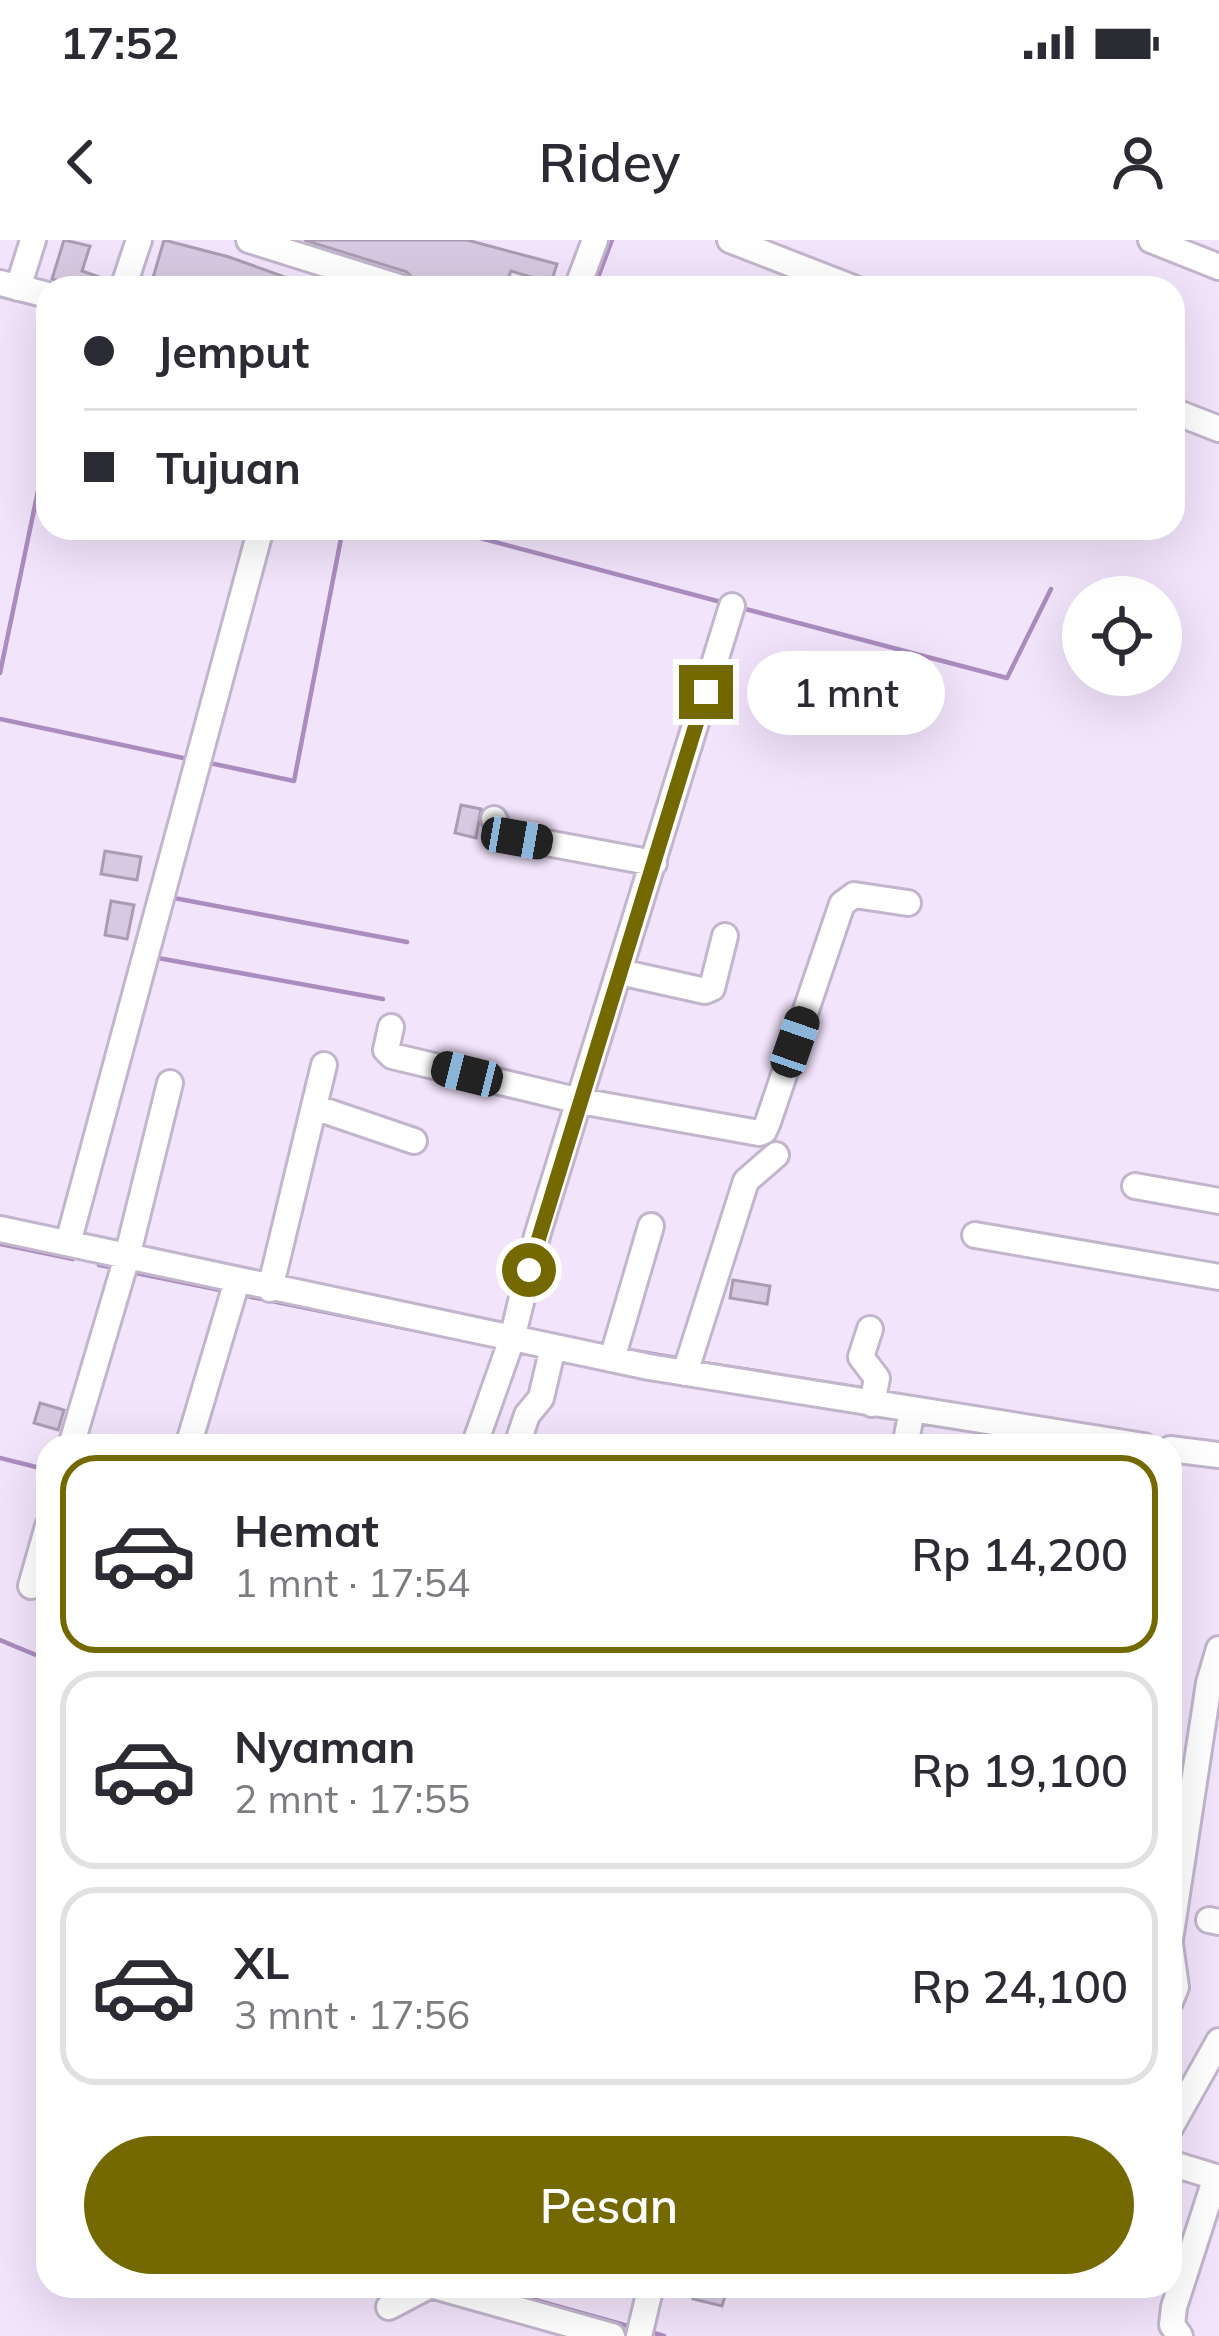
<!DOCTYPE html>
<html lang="id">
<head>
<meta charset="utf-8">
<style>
	body { margin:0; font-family:Mulish,sans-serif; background:#f2f2f3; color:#2b2b33; height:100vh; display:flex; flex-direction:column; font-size:45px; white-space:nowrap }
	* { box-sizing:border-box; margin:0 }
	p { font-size:39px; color:#7c7c81 }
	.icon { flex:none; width:66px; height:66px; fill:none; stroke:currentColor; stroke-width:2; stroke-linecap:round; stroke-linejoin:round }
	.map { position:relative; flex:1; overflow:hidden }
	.details { position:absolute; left:36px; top:1194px; width:1146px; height:864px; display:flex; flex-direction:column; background:#fff; border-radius:36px; box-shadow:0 12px 48px #0002 }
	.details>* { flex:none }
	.top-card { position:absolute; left:36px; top:36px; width:1149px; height:264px; border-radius:36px; box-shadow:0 12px 48px #0002; display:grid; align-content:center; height:264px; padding:0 48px; background:#fff }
	.fabs { position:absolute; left:1062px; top:336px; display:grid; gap:24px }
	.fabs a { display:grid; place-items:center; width:120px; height:120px; border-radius:50%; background:#fff; box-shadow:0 12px 48px #0002; font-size:60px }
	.end { position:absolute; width:54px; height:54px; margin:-27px; border:15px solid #746800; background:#fff; box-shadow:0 0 0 6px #fff }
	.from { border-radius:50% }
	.bubble { position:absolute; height:84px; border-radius:42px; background:#fff; box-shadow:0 12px 48px #0002; font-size:39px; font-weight:600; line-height:84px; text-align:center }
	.car { position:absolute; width:36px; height:72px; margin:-36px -18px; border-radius:15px; box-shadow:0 0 9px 3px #0007; background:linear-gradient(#222 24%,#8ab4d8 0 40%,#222 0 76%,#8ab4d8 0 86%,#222 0) }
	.top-card b { display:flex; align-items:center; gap:42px; height:114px; font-size:45px }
	.top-card b+b { border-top:3px solid #e1e1e2 }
	.top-card i { width:30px; height:30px; background:#2b2b33 }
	ul { padding:21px 0 0; list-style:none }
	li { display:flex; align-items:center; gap:36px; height:198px; margin:0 24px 18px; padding:0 24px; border:6px solid #e1e1e2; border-radius:36px }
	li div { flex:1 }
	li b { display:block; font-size:45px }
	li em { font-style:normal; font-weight:600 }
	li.on { border-color:#746800 }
	li>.icon { width:108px; height:108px; stroke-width:1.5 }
	.primary-button { display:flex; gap:24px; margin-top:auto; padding:24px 48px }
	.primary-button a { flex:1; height:138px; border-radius:72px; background:#746800; color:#fff; font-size:48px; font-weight:600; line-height:138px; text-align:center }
	.status { display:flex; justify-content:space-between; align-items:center; height:84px; padding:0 60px; background:#fff; direction:ltr }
	.status svg { height:33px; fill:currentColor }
	header { display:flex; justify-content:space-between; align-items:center; height:156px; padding:0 48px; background:#fff; font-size:54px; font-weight:600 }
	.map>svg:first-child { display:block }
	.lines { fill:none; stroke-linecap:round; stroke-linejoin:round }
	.stream { stroke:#aa8cbe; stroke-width:4.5 }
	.building { fill:#d7c9e1; stroke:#aa9cb2; stroke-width:3 }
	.minor-casing { stroke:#c2b5cc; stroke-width:30 }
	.minor { stroke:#fff; stroke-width:24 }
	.route { stroke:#746800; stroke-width:15 }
</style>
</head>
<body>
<div class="status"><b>17:52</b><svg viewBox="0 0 49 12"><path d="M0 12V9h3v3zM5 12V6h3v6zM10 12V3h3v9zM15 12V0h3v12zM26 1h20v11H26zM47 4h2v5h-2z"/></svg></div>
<header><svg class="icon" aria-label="back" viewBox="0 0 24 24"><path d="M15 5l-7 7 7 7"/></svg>Ridey<svg class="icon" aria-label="person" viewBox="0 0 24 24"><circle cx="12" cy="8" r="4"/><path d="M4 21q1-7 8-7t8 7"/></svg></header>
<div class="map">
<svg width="1219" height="2096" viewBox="0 0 1219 2096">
	<rect width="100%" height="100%" fill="#f2e4fb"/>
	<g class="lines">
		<path class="stream" d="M 594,48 L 612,0
			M 0,56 L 48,68
			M 442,288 L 721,362
			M 738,367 L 1007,438 L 1051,349
			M 0,433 L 48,203
			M 0,479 L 188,519
			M 205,522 L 294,541 L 343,288
			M 174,658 L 407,702
			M 158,718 L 383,759
			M 0,1004 L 73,1019
			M 99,1025 L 116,1028
			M 136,1033 L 220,1050
			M 242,1055 L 489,1105
			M 629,1110 L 676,1118
			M 703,1123 L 769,1133
			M 797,1138 L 859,1148
			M 0,1218 L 48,1230
			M 0,1400 L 48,1420
			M 46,1404 L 48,1398
			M 501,2046 L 500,2050 L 628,2086
			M 654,2093 L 664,2096"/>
	</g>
	<path class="building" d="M 64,0 L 90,6 L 82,31 L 108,40 L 107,48 L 82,48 L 52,39 Z
		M 164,0 L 229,17 L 307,45 L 306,48 L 150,48 Z
		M 304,0 L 467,0 L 557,24 L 551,43 L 511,31 L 504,48 L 428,48 L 418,45 L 407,32 Z
		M 461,565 L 481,569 L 476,598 L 455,593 Z
		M 105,611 L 141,617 L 137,640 L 101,634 Z
		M 111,661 L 134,665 L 127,699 L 105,695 Z
		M 733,1040 L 770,1046 L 767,1064 L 730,1058 Z
		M 40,1163 L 64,1170 L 58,1190 L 34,1183 Z
		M 696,2046 L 728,2046 L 722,2066 L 693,2059 Z"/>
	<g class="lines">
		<g class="minor-casing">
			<path id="minor" d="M 249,0 L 402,48
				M 730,0 L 853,48
				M 1151,0 L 1219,27
				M 0,43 L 48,55
				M 18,48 L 33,0
				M 123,48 L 139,0
				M 577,48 L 595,0
				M 1173,171 L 1219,189
				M 494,579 L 500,592 L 509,596 L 654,623
				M 620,732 L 705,751 L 712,748 L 725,696
				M 391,787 L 386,810 L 392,816 L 580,861 L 759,893 L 764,891 L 768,882 L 842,664 L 854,655 L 908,663
				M 314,867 L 414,901
				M 1135,946 L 1219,961
				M 0,989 L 649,1127 L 1144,1206
				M 975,995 L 1219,1037
				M 68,1003 L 261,288
				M 270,1049 L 324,825
				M 870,1089 L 861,1117 L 877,1138 L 872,1164
				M 612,1119 L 651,986
				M 685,1133 L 746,941 L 776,915
				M 518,1202 L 527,1175 L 541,1158 L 553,1107
				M 71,1206 L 127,1017 L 170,843
				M 188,1206 L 237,1041
				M 474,1206 L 512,1099 L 537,996 L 732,366
				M 905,1206 L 912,1170
				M 1170,1209 L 1219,1215
				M 31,1346 L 48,1286
				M 1209,1680 L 1219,1682
				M 1170,1700 L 1209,1443 L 1219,1409
				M 1170,1704 L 1176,1747 L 1170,1762
				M 1170,1888 L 1219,1801
				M 1170,1923 L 1219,1938
				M 434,2046 L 612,2096
				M 389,2067 L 427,2047
				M 639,2096 L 651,2046
				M 1180,2096 L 1172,2085 L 1174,2067 L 1216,1937"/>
		</g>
		<use href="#minor" class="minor"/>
	</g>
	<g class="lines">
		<path class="route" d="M 529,1030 L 706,452"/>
	</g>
</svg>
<div class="fabs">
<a><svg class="icon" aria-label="locate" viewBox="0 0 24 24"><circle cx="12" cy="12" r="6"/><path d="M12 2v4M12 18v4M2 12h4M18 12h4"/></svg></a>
</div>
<i class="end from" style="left:529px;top:1030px"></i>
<i class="end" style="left:706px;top:452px"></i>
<div class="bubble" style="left:747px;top:411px;width:198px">1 mnt</div>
<i class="car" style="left:517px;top:598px;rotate:100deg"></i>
<i class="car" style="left:795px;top:802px;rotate:19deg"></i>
<i class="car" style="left:467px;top:834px;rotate:284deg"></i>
<div class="top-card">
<b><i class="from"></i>Jemput</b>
<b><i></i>Tujuan</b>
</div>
<section class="details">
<ul>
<li class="on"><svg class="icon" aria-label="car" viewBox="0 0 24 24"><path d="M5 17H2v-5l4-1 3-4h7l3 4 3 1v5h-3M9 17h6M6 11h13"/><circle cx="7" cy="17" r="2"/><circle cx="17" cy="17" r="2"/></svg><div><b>Hemat</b><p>1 mnt · 17:54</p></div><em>Rp 14,200</em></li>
<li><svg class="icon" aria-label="car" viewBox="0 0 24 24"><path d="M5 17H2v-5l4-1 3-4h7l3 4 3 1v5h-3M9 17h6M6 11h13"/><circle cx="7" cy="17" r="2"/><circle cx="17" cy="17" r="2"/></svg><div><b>Nyaman</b><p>2 mnt · 17:55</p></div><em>Rp 19,100</em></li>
<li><svg class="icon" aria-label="car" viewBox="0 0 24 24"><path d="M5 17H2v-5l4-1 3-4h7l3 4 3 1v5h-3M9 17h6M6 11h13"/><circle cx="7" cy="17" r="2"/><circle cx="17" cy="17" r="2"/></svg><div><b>XL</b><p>3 mnt · 17:56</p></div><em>Rp 24,100</em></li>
</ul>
<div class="primary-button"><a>Pesan</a></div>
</section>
</div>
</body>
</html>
